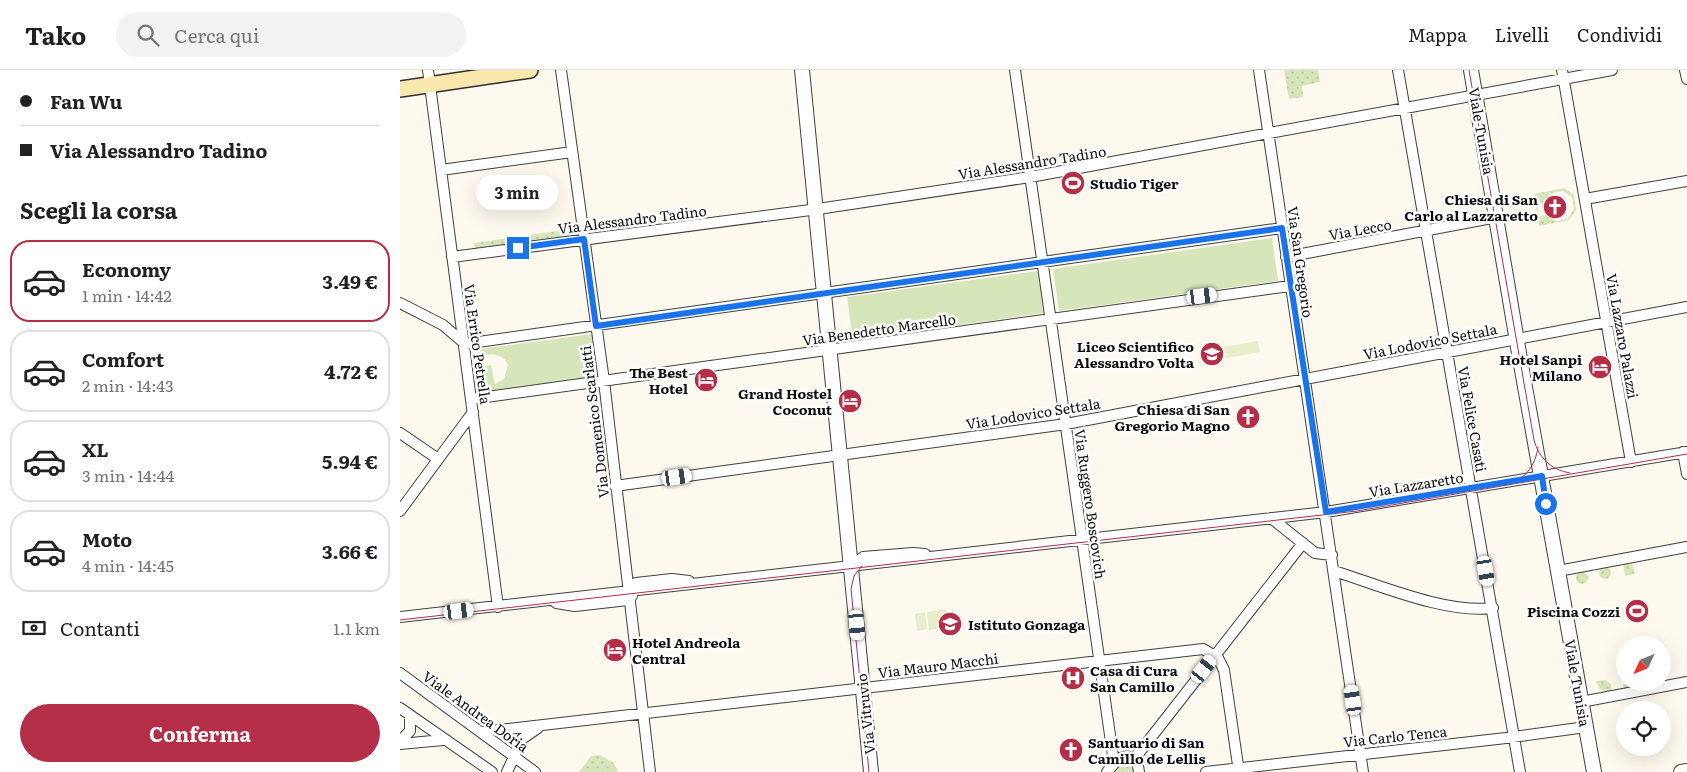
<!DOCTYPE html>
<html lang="it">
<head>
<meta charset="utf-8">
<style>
	body { margin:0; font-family:Literata,serif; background:#f2f2f2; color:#202124; height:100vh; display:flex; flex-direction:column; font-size:19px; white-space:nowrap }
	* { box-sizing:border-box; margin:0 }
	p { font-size:16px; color:#757577 }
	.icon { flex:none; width:28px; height:28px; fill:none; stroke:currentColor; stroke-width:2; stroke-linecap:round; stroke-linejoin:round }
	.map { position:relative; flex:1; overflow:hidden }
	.side { display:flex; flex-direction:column; background:#fff; width:400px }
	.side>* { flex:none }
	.hud { display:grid; align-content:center; height:110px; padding:0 20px; background:#fff }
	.needle { width:32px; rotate:227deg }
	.tools { position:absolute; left:1216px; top:566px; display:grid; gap:10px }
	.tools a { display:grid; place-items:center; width:55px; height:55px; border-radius:50%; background:#fff; box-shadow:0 5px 20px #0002; font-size:25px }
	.end { position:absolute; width:22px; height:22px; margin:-11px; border:6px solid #1a73e8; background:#fff; box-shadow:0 0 0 2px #fff }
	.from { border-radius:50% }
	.bubble { position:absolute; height:35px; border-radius:18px; background:#fff; box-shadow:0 5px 20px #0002; font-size:16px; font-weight:700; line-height:35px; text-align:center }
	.car { position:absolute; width:15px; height:30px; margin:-15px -8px; border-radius:6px; box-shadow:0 0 4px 1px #0007; background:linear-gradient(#fff 24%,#345 0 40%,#fff 0 76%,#345 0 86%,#fff 0) }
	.hud b { display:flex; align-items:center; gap:18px; height:48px; font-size:19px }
	.hud b+b { border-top:1px solid #e0e0e0 }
	.hud i { width:12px; height:12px; background:#202124 }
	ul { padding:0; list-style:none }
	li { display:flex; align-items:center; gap:15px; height:82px; margin:0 10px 8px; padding:0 10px; border:2px solid #e0e0e0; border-radius:20px }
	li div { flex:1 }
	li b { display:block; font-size:19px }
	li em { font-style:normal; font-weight:700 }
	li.current { border-color:#b42e47 }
	li>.icon { width:45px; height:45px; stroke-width:1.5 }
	h2 { padding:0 20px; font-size:22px; line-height:60px }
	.pay { display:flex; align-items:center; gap:12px; height:55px; padding:0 20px; font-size:19px }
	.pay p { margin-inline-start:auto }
	.action { display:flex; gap:10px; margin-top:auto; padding:10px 20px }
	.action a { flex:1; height:58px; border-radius:30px; background:#b42e47; color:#fff; font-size:20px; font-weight:700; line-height:58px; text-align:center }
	header { display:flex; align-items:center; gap:30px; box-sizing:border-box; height:70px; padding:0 25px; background:#fff; border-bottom:1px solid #e0e0e0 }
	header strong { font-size:24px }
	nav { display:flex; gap:28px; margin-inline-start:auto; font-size:18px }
	.search { width:350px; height:45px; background:#f2f2f2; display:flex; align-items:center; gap:12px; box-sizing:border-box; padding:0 18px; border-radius:28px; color:#757577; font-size:19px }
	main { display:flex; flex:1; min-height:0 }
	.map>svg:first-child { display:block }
	.grass { fill:url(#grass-dots); fill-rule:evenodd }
	.park { fill:#d7e6ba }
	.pitch { fill:#e7eecb }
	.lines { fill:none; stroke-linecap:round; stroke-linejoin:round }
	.minor-casing { stroke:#404040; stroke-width:12 }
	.tertiary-casing { stroke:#404040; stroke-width:16 }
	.secondary-casing { stroke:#2f2f2f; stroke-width:18 }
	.minor { stroke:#fff; stroke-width:10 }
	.tertiary { stroke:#fff; stroke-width:14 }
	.secondary { stroke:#fae7ad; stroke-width:15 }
	.tram { stroke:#b42e47; stroke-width:1 }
	.route { stroke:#1a73e8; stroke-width:6 }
	.labels { text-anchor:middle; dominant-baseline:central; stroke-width:5; stroke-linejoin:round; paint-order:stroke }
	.street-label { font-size:14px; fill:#0d0d0d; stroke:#fff }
	.poi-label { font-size:14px; font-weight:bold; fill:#0d0d0d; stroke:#fff; text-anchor:end }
</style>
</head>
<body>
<header>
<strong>Tako</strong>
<div class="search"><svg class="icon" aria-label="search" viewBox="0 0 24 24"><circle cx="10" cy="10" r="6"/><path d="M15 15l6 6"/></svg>Cerca qui</div>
<nav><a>Mappa</a><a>Livelli</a><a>Condividi</a></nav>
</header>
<main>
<section class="side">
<div class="hud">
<b><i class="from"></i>Fan Wu</b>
<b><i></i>Via Alessandro Tadino</b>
</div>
<h2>Scegli la corsa</h2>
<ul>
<li class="current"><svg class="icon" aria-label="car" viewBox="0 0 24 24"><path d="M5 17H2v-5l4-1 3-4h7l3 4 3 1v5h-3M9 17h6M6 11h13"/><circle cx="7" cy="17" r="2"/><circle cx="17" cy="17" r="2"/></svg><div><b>Economy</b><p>1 min · 14:42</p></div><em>3.49 €</em></li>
<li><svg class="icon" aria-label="car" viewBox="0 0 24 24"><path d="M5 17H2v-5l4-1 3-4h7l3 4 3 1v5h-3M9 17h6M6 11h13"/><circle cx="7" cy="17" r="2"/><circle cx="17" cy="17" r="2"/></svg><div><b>Comfort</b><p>2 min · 14:43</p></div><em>4.72 €</em></li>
<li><svg class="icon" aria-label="car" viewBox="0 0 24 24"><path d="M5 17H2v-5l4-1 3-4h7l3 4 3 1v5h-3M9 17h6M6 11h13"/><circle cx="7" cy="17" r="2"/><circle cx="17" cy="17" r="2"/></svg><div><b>XL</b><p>3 min · 14:44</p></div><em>5.94 €</em></li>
<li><svg class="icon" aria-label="car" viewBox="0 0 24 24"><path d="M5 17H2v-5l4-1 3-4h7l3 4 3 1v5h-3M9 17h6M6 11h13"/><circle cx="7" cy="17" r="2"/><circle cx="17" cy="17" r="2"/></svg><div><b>Moto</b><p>4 min · 14:45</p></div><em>3.66 €</em></li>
</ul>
<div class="pay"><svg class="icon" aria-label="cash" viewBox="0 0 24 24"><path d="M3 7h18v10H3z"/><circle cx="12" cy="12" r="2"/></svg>Contanti<p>1.1 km</p></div>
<div class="action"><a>Conferma</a></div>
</section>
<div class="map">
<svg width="1287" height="702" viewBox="0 0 1287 702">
	<defs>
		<pattern id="grass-dots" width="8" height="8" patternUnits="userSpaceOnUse" patternTransform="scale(1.25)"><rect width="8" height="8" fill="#d7e6ba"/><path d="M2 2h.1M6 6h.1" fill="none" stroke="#b7c49f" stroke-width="1.8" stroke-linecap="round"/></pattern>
	</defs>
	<rect width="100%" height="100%" fill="#fef9ee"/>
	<path class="grass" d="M 884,0 L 918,0 L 920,12 L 902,16 L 903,27 L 889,29 Z
		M 1164,118 L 1174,125 L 1176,140 L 1169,150 L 1139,156 L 1134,124 ZM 1163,121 L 1172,127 L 1174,139 L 1168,149 L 1156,151 L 1148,145 L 1139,146 L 1137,134 L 1145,132 L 1151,123 Z
		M 171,159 L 172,168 L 75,179 L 74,173 Z
		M 1232,492 L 1235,504 L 1225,506 L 1223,494 Z
		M1199 503a6 6 0 1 1 12 0a6 6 0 1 1-12 0Z
		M1176 508a6 6 0 1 1 12 0a6 6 0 1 1-12 0Z
		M 1205,610 L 1211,614 L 1212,622 C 1203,622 1199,620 1196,611 Z
		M 1226,613 L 1248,613 L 1248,615 L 1224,620 L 1223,615 Z
		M 200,685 L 214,693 L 218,702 L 179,702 L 191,686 Z
		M 725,691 L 733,695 L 736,702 L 712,702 L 719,694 Z"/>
	<path class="park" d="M 872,168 L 878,211 L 659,241 L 653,199 Z
		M 638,201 L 644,243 L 453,270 L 447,227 Z
		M 192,264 L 197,306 L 78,323 L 75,298 L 91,295 L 95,314 L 104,309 L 108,295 C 102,280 86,285 73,287 L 72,280 Z"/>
	<path class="pitch" d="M 858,271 L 860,282 L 826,288 L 824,277 Z
		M 546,539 L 548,557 L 529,560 L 527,542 Z
		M 525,542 L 527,559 L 517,561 L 515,544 Z"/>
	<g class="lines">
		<g class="minor-casing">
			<path id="minor" d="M 28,0 L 98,537
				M 161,0 L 204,311 L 250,702
				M 615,0 L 714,693
				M 859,0 L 963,702
				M 998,0 L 1120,702
				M 1162,0 L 1231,392
				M 1285,0 L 1287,9
				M 41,100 L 172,82
				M 1185,129 L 1287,111
				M 52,187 L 418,139 L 630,107 L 1212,0
				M 886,187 L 1097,147
				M 0,233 L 43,255 L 64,273
				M 64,274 L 882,158
				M 72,329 L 890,216
				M 0,363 L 38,389
				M 1283,382 L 1287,404
				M 215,416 L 666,354 L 1287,237
				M 0,441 L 73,342
				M 871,448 L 915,483 L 932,485
				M 449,499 L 463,487 L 513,483 L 525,484
				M 934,501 C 979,515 1046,544 1093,538
				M 1158,501 L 1287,477
				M 227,522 L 236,513 L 272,509 L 289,511
				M 156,533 L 175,536 L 228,530 L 232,526
				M 0,547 L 926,442 L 1287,382
				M 0,603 L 135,702
				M 1181,632 L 1287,612
				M 0,638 L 92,702
				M 82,662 L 803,579 L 818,588 L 824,600 L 839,702
				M 0,671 L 10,661 L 10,645
				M 0,674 L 43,670
				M 735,688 L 903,473
				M 107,702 L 122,669 L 138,658
				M 707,702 L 718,689 L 727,686 L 737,690 L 739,702
				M 806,702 L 1106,668 L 1186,657"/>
		</g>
		<g class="tertiary-casing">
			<path id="tertiary" d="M 402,0 L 471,702
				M 1071,0 L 1120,289 L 1194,702
				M 1281,702 L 1287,701"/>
		</g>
		<g class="secondary-casing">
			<path id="secondary" d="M 0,19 L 130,0"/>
		</g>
		<use href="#minor" class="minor"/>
		<use href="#tertiary" class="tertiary"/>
		<use href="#secondary" class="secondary"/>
		<path class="tram" d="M 1069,0 L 1134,370 C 1139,388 1151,400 1170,403
			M 1114,413 C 1128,405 1136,393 1138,377
			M 462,496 L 454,506 L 451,519 L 469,702
			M 0,550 L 957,441 L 1287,384"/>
	</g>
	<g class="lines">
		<path class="route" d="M 118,178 L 184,169 L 196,256 L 882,158 L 926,442 L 1142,406 L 1146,434"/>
	</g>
	<defs>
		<g id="stadium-disc" transform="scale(1.25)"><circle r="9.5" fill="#b42e47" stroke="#fff"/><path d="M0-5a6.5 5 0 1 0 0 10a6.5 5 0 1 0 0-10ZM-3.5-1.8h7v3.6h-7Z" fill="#fff"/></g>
		<g id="church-disc" transform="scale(1.25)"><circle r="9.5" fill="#b42e47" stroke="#fff"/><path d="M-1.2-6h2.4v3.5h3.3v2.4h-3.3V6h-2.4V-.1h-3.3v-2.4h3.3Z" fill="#fff"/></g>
		<g id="school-disc" transform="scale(1.25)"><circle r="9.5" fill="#b42e47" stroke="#fff"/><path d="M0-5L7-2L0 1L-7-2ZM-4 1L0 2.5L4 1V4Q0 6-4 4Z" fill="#fff"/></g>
		<g id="hotel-disc" transform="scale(1.25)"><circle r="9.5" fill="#b42e47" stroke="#fff"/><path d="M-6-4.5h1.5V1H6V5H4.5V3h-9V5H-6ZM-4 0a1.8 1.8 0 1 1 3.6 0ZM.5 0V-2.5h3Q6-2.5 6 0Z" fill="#fff"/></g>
		<g id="hospital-disc" transform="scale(1.25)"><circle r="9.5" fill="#b42e47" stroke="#fff"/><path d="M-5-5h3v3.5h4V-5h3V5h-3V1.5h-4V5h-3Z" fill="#fff"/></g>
	</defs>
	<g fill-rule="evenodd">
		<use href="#stadium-disc" x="673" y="113"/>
		<use href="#church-disc" x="1155" y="137"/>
		<use href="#school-disc" x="812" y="284"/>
		<use href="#hotel-disc" x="1200" y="297"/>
		<use href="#hotel-disc" x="306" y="310"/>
		<use href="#hotel-disc" x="450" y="331"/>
		<use href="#church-disc" x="848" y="347"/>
		<use href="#stadium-disc" x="1237" y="541"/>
		<use href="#school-disc" x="550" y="554"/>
		<use href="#hotel-disc" x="215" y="580"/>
		<use href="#hospital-disc" x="673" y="608"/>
		<use href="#church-disc" x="671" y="680"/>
	</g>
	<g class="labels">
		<g class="street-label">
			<text transform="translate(1082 61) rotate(80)">Viale Tunisia</text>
			<text transform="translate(632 92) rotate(-9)">Via Alessandro Tadino</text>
			<text transform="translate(232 149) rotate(-7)">Via Alessandro Tadino</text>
			<text transform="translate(960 159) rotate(-10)">Via Lecco</text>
			<text transform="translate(901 192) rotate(82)">Via San Gregorio</text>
			<text transform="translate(479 259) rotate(-8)">Via Benedetto Marcello</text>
			<text transform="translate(1223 266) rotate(80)">Via Lazzaro Palazzi</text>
			<text transform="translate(1030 271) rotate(-11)">Via Lodovico Settala</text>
			<text transform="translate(78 274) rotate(82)">Via Errico Petrella</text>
			<text transform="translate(633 343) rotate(-9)">Via Lodovico Settala</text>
			<text transform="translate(1073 349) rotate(80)">Via Felice Casati</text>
			<text transform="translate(194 352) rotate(-97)">Via Domenico Scarlatti</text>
			<text transform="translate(1016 414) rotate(-9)">Via Lazzaretto</text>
			<text transform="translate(691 434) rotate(82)">Via Ruggero Boscovich</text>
			<text transform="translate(538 595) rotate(-7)">Via Mauro Macchi</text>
			<text transform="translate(1178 613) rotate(80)">Viale Tunisia</text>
			<text transform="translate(76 641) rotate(36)">Viale Andrea Doria</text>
			<text transform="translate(465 644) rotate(-96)">Via Vitruvio</text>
			<text transform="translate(995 666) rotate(-6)">Via Carlo Tenca</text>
		</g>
		<g class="poi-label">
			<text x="690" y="113" text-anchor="start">Studio Tiger</text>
			<text x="1138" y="129">Chiesa di San<tspan x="1138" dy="16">Carlo al Lazzaretto</tspan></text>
			<text x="794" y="276">Liceo Scientifico<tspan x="794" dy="16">Alessandro Volta</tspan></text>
			<text x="1182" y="289">Hotel Sanpi<tspan x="1182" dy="16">Milano</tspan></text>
			<text x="288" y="302">The Best<tspan x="288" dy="16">Hotel</tspan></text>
			<text x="432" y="323">Grand Hostel<tspan x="432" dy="16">Coconut</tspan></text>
			<text x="830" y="339">Chiesa di San<tspan x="830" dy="16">Gregorio Magno</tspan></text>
			<text x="1220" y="541">Piscina Cozzi</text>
			<text x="568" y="554" text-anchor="start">Istituto Gonzaga</text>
			<text x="232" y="572" text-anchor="start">Hotel Andreola<tspan x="232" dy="16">Central</tspan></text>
			<text x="690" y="600" text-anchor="start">Casa di Cura<tspan x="690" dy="16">San Camillo</tspan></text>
			<text x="688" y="672" text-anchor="start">Santuario di San<tspan x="688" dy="16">Camillo de Lellis</tspan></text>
		</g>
	</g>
</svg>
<div class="tools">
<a><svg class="needle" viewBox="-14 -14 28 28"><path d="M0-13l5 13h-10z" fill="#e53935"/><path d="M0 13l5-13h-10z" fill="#757577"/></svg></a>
<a><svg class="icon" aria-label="locate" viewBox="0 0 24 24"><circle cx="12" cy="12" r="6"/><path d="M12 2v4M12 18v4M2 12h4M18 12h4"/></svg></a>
</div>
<i class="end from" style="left:1146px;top:434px"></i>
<i class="end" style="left:118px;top:178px"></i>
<div class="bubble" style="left:76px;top:105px;width:82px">3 min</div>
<i class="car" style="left:802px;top:226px;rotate:83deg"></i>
<i class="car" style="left:277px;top:407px;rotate:82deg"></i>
<i class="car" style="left:1086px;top:501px;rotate:170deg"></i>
<i class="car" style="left:59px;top:541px;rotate:83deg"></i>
<i class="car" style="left:457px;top:555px;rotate:175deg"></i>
<i class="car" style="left:804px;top:599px;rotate:38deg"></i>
<i class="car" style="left:953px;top:630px;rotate:352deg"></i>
</div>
</main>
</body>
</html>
